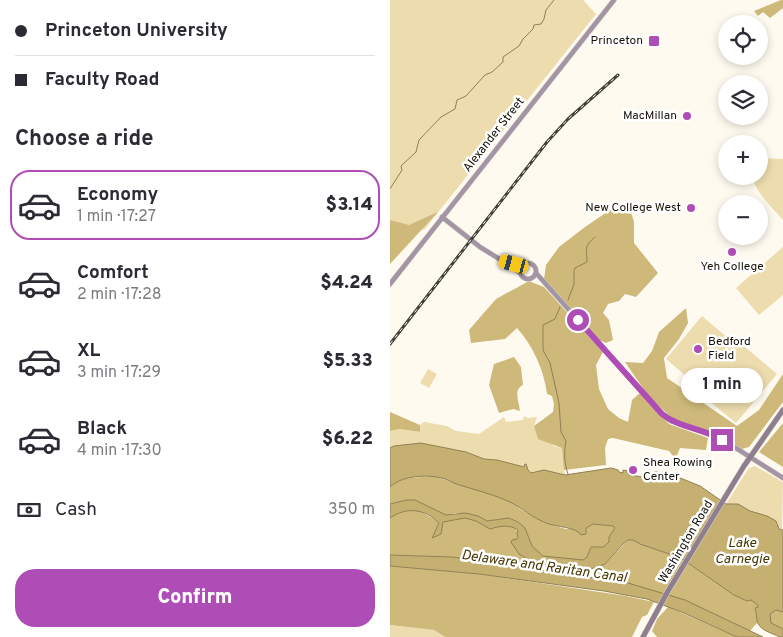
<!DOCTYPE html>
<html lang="en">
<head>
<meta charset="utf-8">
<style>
	body { margin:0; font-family:Overpass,sans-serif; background:#f2f2f3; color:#2b2b33; height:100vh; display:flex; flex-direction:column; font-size:19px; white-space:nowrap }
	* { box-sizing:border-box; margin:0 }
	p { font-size:16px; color:#7c7c81 }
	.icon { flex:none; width:28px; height:28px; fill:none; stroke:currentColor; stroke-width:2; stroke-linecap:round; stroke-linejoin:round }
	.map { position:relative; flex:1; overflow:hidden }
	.details { display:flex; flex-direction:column; background:#fff; width:390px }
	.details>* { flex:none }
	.guide { display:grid; align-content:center; height:110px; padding:0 15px; background:#fff }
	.tools { position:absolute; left:328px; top:15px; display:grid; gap:10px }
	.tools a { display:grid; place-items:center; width:50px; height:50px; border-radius:50%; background:#fff; box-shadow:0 2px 8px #0003; font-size:25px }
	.end { position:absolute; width:22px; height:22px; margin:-11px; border:6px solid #ae4db5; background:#fff; box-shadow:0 0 0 2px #fff }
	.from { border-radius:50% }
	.bubble { position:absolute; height:35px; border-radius:18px; background:#fff; box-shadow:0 2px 8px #0003; font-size:16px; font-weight:800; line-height:35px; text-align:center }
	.car { position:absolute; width:15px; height:30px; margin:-15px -8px; border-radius:6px; box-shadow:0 0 4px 1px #0007; background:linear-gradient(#f5c518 24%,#345 0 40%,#f5c518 0 76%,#345 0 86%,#f5c518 0) }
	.guide b { display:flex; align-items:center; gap:18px; height:48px; font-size:19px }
	.guide b+b { border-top:1px solid #e1e1e2 }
	.guide i { width:12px; height:12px; background:#2b2b33 }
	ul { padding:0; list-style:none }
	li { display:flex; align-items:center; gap:15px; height:70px; margin:0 10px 8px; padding:0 5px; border:2px solid transparent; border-radius:20px }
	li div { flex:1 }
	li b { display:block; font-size:19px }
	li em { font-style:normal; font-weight:800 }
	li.current { border-color:#ae4db5 }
	li>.icon { width:45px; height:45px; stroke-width:1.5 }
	h2 { padding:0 15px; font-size:22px; line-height:60px }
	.pay { display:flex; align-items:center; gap:12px; height:55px; padding:0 15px; font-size:19px }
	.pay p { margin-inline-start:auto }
	.button { display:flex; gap:10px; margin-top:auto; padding:10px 15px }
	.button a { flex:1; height:58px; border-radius:20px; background:#ae4db5; color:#fff; font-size:20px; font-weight:800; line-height:58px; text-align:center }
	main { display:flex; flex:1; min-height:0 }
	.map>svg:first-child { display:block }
	.green { fill:#ecdcae }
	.forest { fill:#ceb97b }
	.water { fill:#c5b072; stroke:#908052 }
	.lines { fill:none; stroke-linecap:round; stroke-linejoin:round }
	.stream { stroke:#908052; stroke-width:1 }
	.secondary-casing { stroke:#d8d5ca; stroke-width:5.5 }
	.primary-casing { stroke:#d8d5ca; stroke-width:6 }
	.secondary { stroke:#a495a4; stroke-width:4.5 }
	.primary { stroke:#8f7e90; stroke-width:5 }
	.rail-casing { stroke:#423f35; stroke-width:3 }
	.rail { stroke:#fff; stroke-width:1; stroke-dasharray:4; stroke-linecap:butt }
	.route { stroke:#ae4db5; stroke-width:6 }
	.poi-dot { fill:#ae4db5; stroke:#fff; stroke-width:2 }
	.labels { text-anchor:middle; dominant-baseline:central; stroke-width:5; stroke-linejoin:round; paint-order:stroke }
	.poi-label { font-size:12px; fill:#131006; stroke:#fff; text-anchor:end }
	.street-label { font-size:12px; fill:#131006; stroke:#fff }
	.water-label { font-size:14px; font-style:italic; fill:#453601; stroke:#fff }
</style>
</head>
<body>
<main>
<section class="details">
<div class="guide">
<b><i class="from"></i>Princeton University</b>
<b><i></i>Faculty Road</b>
</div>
<h2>Choose a ride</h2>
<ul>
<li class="current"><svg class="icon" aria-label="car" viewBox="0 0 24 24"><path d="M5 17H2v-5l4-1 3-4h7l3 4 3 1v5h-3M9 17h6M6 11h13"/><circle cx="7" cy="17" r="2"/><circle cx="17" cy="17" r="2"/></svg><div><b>Economy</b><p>1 min · 17:27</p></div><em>$3.14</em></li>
<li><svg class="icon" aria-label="car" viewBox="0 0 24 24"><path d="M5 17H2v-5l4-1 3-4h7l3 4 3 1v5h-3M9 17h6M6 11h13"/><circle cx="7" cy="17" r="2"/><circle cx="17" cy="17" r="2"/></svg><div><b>Comfort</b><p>2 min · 17:28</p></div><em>$4.24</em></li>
<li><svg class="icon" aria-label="car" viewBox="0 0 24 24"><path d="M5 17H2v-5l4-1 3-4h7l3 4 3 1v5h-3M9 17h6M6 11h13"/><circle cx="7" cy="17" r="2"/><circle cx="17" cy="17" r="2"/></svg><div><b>XL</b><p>3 min · 17:29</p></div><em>$5.33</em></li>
<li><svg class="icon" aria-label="car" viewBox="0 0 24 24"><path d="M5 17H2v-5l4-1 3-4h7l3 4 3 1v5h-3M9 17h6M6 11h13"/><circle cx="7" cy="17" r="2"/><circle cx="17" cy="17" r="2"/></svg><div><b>Black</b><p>4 min · 17:30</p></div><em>$6.22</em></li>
</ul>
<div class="pay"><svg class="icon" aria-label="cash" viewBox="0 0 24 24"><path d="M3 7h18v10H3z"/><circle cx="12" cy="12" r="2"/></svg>Cash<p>350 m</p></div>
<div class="button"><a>Confirm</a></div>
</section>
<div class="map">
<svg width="393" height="637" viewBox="0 0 393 637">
	<rect width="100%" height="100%" fill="#fefaef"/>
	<path class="green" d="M 0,0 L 193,0 L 206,14 L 34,230 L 0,220 Z
		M 369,158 L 393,159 L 393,220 C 383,208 365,193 363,176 L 369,176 Z
		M 393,247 L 393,295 L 369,315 L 346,288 Z
		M 312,316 L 339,339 L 342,336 L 387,374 L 346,423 L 303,388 L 303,382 L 276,359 Z
		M 38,369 L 47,374 L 39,388 L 30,383 Z
		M 134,416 L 138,418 L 147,417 L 144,426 L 164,446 L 172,448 L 175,475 L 165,472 L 141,473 L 135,467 L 107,460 L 94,459 L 76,452 L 47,446 L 31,443 L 4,446 L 0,448 L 0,431 L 10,429 L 30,432 L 30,425 L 34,422 L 57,426 L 66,431 L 89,434 L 114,417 L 116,422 L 133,420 Z
		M 365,466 L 393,482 L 392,530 L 389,529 C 378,515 375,517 359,511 C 350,506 347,504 336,504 L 359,468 Z
		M 0,625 L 44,630 L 55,637 L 0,637 Z"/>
	<path class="forest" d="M 391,0 L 393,0 L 393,8 L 380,18 L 373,12 L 368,16 L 364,11 Z
		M 240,209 L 244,222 L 244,243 L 268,273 L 246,297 L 235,294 L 229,301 L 218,304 L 213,313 L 219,320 L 223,340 L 216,343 L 207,339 L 154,279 L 156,265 L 169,247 L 195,227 L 220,210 Z
		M 48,212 L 0,264 L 0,220 L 19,225 Z
		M 139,281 L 154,287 L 213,352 L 206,365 L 209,389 L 218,409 L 229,418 L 238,422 L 242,400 L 250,393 L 279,424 L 318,438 L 316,450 L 290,448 L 283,465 L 277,467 L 273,464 L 276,464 L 277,460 L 280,461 L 283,456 L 279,451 L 223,438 L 218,439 L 215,448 L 216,465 L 174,470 L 172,448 L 148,439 L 144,426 L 163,412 L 164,404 L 162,396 L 157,394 C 154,370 143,346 127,328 L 115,339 L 81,343 L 79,330 L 106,299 Z
		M 296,308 L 298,323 L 289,339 L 274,358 L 277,378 L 347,426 L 369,410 L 393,374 L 393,402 L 359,447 L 352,449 L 329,434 L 283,419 L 259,397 L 235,362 L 253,363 L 262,351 L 269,332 Z
		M 124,357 L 131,367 L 133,385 C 123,390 129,401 130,411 L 123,409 L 109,413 L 99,385 L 104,364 Z
		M 0,412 L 30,425 L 30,432 L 10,429 L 0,431 Z
		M 393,423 L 393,467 L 369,452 Z
		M 46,477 L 109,497 L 123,503 L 130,509 L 155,523 L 176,529 L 185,529 L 196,534 L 196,528 L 203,524 L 223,526 L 225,528 L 219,537 L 219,542 L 211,548 L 201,547 L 197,557 L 194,560 L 172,559 L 150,555 L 142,546 L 135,528 L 128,522 L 120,518 L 97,521 L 88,516 L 66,513 L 56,515 L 48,513 L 38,506 L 17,500 L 0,504 L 0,487 C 11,476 31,477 46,477 Z
		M 20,510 L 28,510 L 49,522 L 45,533 L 42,537 L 50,528 L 53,522 L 75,518 L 86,521 L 100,529 L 108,526 L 123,526 L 128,532 L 127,534 L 127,539 L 125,541 L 129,554 L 144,563 L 145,570 L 62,557 L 0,555 L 0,518 L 7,512 Z
		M 243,539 L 250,544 L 291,558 L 344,595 L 357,601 L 361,600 L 368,605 L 367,623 L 360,631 C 312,607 261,587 208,579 L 208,567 L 215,564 L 238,540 Z
		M 0,566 L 89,574 L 236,596 L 264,602 L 257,615 L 252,617 L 242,637 L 55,637 L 44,630 L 0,625 Z
		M 278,607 L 347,637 L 267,637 L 262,631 L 267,619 Z
		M 386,609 L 393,612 L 393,629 L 380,623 L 380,614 Z"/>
	<path class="water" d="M 31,443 L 76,452 L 94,459 L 107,460 L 134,467 L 135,464 L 136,464 L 138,470 L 141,473 L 154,470 L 175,475 L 221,468 L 228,470 L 229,472 L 233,473 L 233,470 L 239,471 L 239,475 L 261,478 L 262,473 L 265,472 L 278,473 L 310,486 L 336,504 L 348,504 L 360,511 L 377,516 L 386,521 L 389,529 L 393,530 L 393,612 L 386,610 L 380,614 L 381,623 L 393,629 L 393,637 L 390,637 C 382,633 368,630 367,620 C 366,616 367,613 365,608 L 368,607 L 368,605 L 361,600 L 357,601 L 344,595 L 291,558 L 250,544 L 243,540 L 238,540 L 232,545 L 215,564 L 195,571 L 144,563 L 129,554 L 121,542 L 122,540 L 127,539 L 128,537 L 127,534 L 128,530 C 119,524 110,526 100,529 L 86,521 L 75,518 L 53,522 L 51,534 L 42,538 L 49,523 C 34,508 16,507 0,518 L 0,504 L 17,500 L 25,500 L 56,515 L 75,513 L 88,516 L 97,521 L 119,518 L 128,522 L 135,528 L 142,546 L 153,556 L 193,560 L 197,557 L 201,547 L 213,547 L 219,542 L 219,537 L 225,528 L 223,526 L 203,524 L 196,528 L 196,534 L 191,535 C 187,527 166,527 156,523 C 143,518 132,508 120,502 C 105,495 89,491 73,486 C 67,485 61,481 55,479 C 40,474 12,475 0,487 L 0,448 L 4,446 Z
		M 0,555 L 62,557 L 238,583 L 295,600 L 373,637 L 347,637 L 294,613 L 257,599 L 214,591 L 89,574 L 0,566 Z"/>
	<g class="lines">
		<path class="stream" d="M 0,189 L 12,170 L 11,166 L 26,152 L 29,140 L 51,117 L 65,109 L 67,100 L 76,96 L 95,75 L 102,72 L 113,62 L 113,57 L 129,46 L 133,39 L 143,29 L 144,25 L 151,24 L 154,19 L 156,10 L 164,0
			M 178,300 L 184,284 L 184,271 L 185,268 L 197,262 C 197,249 193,247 205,237
			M 170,307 L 165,319 L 153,325 L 153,350 L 160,363 L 169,403 L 171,432 L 176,441 C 174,452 174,463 178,474"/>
		<g class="secondary-casing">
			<path id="secondary" d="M 52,217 L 90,247 L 124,268 L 131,274
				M130 271a8 8 0 1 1 16 0a8 8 0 1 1-16 0Z
				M 146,273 L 272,414 L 281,421 L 327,436 L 393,478
				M 0,284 L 224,0"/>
		</g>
		<g class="primary-casing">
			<path id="primary" d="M 253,637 L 278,591 L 354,466 L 393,410"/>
		</g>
		<use href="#secondary" class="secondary"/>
		<use href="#primary" class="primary"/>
		<g class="rail-casing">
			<path id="rail" d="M 0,344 L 157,142 L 178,119 L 228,75"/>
		</g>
		<use href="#rail" class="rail"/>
	</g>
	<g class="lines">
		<path class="route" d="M 188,320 L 272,414 C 289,428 313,428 332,440"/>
	</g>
	<g class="poi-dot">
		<rect x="258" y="35" width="12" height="12" rx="2.5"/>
		<circle cx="297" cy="116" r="5"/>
		<circle cx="301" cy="208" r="5"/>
		<circle cx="342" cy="252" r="5"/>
		<circle cx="308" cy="349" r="5"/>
		<circle cx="243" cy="470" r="5"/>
	</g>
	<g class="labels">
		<g class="poi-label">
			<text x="253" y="41">Princeton</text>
			<text x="287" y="116">MacMillan</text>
			<text x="291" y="208">New College West</text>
			<text x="342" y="267" text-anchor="middle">Yeh College</text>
			<text x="318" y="342" text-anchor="start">Bedford<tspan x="318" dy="14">Field</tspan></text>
			<text x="253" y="463" text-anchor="start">Shea Rowing<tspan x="253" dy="14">Center</tspan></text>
		</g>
		<g class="street-label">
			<text transform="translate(104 135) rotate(-52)">Alexander Street</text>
			<text transform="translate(296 542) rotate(-59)">Washington Road</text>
		</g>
		<g class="water-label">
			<text x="352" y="543">Lake<tspan x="352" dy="16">Carnegie</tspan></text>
			<text transform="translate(154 567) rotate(8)">Delaware and Raritan Canal</text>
		</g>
	</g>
</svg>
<div class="tools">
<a><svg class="icon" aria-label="locate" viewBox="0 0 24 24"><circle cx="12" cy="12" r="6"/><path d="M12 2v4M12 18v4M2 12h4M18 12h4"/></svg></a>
<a><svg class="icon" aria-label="layers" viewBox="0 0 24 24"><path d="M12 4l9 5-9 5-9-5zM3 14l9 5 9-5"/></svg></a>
<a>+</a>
<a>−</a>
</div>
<i class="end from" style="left:188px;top:320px"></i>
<i class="end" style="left:332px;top:440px"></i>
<div class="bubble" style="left:291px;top:368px;width:82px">1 min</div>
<i class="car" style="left:124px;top:264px;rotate:285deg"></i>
</div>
</main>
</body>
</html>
